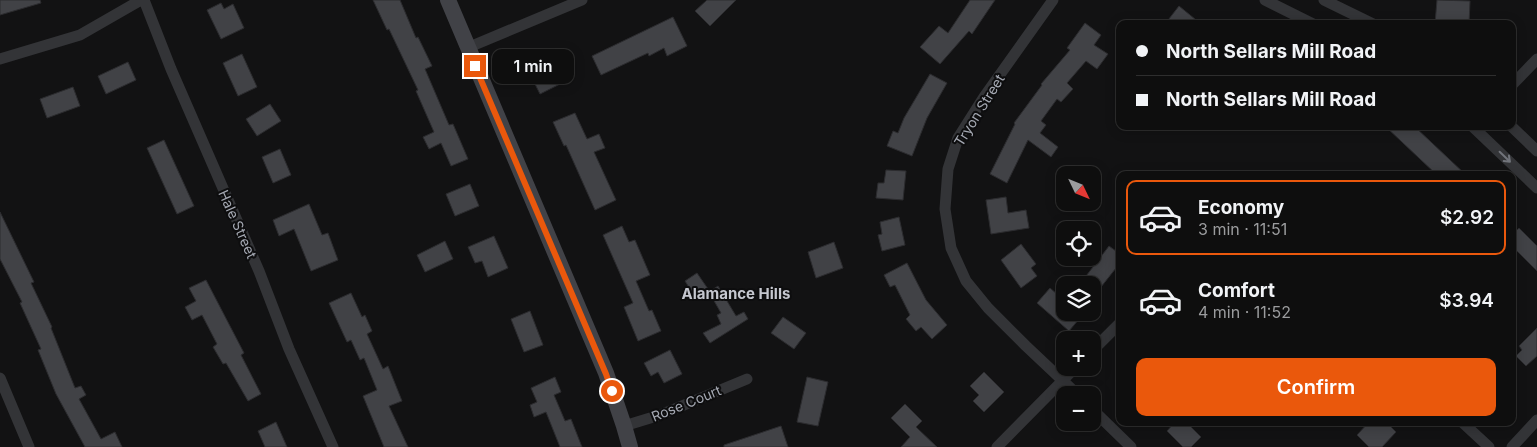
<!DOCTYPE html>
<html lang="en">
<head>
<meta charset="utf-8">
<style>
	body { margin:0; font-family:Inter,sans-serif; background:#171717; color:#f1f3f6; height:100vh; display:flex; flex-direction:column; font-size:19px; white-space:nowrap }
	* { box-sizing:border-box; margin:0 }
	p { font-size:16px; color:#9b9c9e }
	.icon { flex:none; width:28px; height:28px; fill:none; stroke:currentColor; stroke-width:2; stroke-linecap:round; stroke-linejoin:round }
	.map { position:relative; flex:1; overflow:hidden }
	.details { position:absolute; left:1116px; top:171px; width:400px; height:255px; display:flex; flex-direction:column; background:#0e0e0e; border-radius:10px; box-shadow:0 2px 12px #0003,0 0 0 1px #2e2e2e }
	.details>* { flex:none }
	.banner { position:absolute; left:1116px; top:20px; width:400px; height:110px; border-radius:10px; box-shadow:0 2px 12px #0003,0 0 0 1px #2e2e2e; display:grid; align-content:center; height:110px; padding:0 20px; background:#0e0e0e }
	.needle { width:32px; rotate:133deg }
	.tools { position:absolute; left:1056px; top:166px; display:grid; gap:10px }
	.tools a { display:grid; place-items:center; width:45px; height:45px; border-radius:10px; background:#0e0e0e; box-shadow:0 2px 12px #0003,0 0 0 1px #2e2e2e; font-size:25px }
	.end { position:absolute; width:22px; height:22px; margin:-11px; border:6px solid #ea580c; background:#fff; box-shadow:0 0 0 2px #fff }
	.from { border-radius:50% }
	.bubble { position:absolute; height:35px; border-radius:10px; background:#0e0e0e; box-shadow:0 2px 12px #0003,0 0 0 1px #2e2e2e; font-size:16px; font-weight:600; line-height:35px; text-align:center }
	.banner b { display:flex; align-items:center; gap:18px; height:48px; font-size:19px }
	.banner b+b { border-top:1px solid #2e2e2e }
	.banner i { width:12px; height:12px; background:#f1f3f6 }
	ul { padding:9px 0 0; list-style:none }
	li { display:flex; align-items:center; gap:15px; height:75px; margin:0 10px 8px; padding:0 10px; border:2px solid transparent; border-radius:10px }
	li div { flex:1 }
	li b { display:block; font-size:19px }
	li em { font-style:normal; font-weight:600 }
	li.on { border-color:#ea580c }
	li>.icon { width:45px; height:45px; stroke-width:1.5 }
	.cta { display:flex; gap:10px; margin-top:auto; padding:10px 20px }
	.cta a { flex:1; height:58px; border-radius:10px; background:#ea580c; color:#fff; font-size:20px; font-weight:600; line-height:58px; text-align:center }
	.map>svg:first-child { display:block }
	.building { fill:#414246; stroke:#2c2c2f }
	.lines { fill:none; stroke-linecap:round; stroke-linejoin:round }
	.street { stroke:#333437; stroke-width:11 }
	.secondary { stroke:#414247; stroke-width:16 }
	.oneway { stroke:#71747b }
	.route { stroke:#ea580c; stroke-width:6 }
	.labels { text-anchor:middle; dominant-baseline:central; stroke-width:4; stroke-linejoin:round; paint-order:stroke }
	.street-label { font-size:14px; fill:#a4a8b2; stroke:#0d0d0e }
	.neighbourhood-label { font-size:15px; font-weight:bold; fill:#c5c7cf; stroke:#0d0d0e }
</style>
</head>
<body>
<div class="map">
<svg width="1537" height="447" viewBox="0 0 1537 447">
	<rect width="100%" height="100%" fill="#121213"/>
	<path class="building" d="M 0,0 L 40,0 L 41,3 L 0,15 Z
		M 373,0 L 400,0 L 416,38 L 418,37 L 432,66 L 425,69 L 449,125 L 453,124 L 468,159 L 451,166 L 441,143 L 429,149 L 423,137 L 434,132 L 416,91 L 418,90 L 389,29 L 387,30 Z
		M 707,0 L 736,0 L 710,26 L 695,11 Z
		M 970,0 L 995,0 L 972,34 L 969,31 L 940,64 L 920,47 L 939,26 L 948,33 Z
		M 1437,0 L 1470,1 L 1469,24 L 1435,24 Z
		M 221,3 L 224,9 L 233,4 L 244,28 L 221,39 L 207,10 Z
		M 1179,6 L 1201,24 L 1165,24 Z
		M 673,17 L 687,46 L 667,56 L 664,48 L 649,56 L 648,53 L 601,75 L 592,56 Z
		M 1085,23 L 1101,35 L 1094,45 L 1108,54 L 1097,69 L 1086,61 L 1067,83 L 1073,89 L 1061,102 L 1057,99 L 1041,121 L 1046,125 L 1040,133 L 1058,147 L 1051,157 L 1028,140 L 1007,183 L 990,174 L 1015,124 L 1014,123 L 1042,85 L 1041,84 L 1070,50 L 1067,48 Z
		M 547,53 L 562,83 L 540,94 L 525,64 Z
		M 242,54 L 257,87 L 238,96 L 223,63 Z
		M 128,62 L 136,80 L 106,94 L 98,76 Z
		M 930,74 L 947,83 L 927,118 L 912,156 L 887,146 L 893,131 L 898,133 L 904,118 Z
		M 73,87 L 80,106 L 47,118 L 40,99 Z
		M 270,104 L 281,121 L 257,136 L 246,119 Z
		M 575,113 L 587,139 L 599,134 L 605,148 L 594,152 L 616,200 L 595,210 L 566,145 L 564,146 L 553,122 Z
		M 1385,126 L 1414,126 L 1466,175 L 1437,175 Z
		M 164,140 L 194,206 L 177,214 L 147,148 Z
		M 280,149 L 291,175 L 273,183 L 262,157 Z
		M 886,170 L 906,171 L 903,200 L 876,198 L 878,183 L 884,183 Z
		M 470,184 L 479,206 L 455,216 L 446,194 Z
		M 1006,197 L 1008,213 L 1026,210 L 1029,228 L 991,234 L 986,200 Z
		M 309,204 L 322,235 L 328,233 L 338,260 L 311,271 L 294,229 L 279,236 L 273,220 Z
		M 0,212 L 34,282 L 31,283 L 52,327 L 51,328 L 75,388 L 81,386 L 86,395 L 79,399 L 101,439 L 115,432 L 122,447 L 85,447 L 56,394 L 38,350 L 41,349 L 20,303 L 22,302 L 0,259 Z
		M 899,217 L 905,245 L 882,251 L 878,235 L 882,234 L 880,222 Z
		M 622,226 L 629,242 L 635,240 L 650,275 L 636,281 L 649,311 L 652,310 L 661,331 L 638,341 L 624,307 L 633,303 L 603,235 Z
		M 1519,228 L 1537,246 L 1537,271 L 1512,246 L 1512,235 Z
		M 494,236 L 508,268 L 488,277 L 482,261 L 475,263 L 468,247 Z
		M 445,241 L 453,259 L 425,272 L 417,255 Z
		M 834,242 L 843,268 L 816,278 L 808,252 Z
		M 1021,244 L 1036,264 L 1031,268 L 1037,276 L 1021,288 L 1001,260 Z
		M 1109,246 L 1120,254 L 1120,263 L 1097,292 L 1092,288 L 1092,285 L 1089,285 L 1083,280 Z
		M 907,263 L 926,300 L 947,325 L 932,339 L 921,327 L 916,331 L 906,319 L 910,315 L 895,285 L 890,287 L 884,275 Z
		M 697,273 L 708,289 L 695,297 L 685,281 Z
		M 206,280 L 244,353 L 241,355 L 261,394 L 248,401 L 226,363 L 223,364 L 213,347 L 217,344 L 202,315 L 192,320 L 185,307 L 196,301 L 189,288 Z
		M 718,286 L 736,316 L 744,312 L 748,319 L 710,343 L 703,333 L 721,324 L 717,315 L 721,313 L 709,292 Z
		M 1050,288 L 1065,301 L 1065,312 L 1085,312 L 1069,331 L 1037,303 Z
		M 351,293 L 362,317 L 365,315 L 372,331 L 367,334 L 383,369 L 388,366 L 402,401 L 389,406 L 408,447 L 384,447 L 363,396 L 377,390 L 364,358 L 360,360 L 351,340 L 347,342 L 329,303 Z
		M 530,311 L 543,345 L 524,352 L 511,319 Z
		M 783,317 L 806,333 L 794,349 L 771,333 Z
		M 1537,328 L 1537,356 L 1526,366 L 1516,356 L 1522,350 L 1519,346 Z
		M 670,350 L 682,374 L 664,383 L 658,372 L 651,376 L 644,363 Z
		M 984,372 L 1004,392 L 984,412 L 973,401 L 979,395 L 970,386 Z
		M 555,377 L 561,392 L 554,395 L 565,421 L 571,419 L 582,447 L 560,447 L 546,412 L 534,417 L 530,405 L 537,402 L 531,388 Z
		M 807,377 L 828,382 L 818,426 L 797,422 Z
		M 905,404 L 922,421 L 916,427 L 937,447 L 901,447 L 910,437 L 891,418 Z
		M 276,422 L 287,447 L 265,447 L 258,431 Z
		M 1175,422 L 1186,422 L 1201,437 L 1191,447 L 1183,447 L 1167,431 Z
		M 1369,422 L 1386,422 L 1396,432 L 1382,447 L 1369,447 L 1357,435 Z
		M 781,426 L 788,447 L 724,447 L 724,445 Z"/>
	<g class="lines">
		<path class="street" d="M 144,0 L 171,69 L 259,271 L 289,349 L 333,447
			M 1053,0 L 984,97 L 958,138 L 948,169 L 945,209 L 951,248 L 966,281 L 988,308 L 1026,346 L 1078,395
			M 1265,0 L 1313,24
			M 1324,0 L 1373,24
			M 467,48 L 582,0
			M 0,59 L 80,35 L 141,0
			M 1512,85 L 1537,59
			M 1472,126 L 1537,188
			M 1511,126 L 1537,151
			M 1092,351 L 1120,323
			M 0,378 L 29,447
			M 1092,409 L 1131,447
			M 1462,422 L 1489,447
			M 624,426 L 660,415 L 747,379
			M 997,447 L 1075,368
			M 1512,447 L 1537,420"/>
		<path class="secondary" d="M 448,0 L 606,373 L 624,426 L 630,447"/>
	</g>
	<defs><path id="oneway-shaft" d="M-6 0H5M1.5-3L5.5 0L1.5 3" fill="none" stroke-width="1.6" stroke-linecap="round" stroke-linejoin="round" transform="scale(1.25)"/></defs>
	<use class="oneway" href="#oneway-shaft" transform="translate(1505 157) rotate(44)"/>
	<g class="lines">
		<path class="route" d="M 475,66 L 606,374 L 612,391"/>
	</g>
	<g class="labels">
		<g class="street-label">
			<text transform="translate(979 110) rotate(-58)">Tryon Street</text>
			<text transform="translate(238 224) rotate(66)">Hale Street</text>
			<text transform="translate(686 403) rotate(-22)">Rose Court</text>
		</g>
		<g class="neighbourhood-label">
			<text x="736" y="293">Alamance Hills</text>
		</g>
	</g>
</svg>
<div class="tools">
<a><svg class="needle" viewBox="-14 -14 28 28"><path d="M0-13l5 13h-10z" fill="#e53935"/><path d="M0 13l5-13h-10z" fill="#9b9c9e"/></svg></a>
<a><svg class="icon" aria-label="locate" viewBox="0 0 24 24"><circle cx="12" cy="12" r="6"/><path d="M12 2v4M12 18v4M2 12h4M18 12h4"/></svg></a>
<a><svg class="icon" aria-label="layers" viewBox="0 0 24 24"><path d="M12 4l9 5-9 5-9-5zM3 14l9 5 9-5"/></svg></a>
<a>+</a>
<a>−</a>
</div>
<i class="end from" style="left:612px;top:391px"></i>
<i class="end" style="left:475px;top:66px"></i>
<div class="bubble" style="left:492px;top:49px;width:82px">1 min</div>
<div class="banner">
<b><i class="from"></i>North Sellars Mill Road</b>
<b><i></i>North Sellars Mill Road</b>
</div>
<section class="details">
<ul>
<li class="on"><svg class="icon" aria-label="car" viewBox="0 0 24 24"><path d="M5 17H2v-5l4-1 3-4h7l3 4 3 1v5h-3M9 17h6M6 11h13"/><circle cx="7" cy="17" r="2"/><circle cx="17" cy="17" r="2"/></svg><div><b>Economy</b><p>3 min · 11:51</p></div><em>$2.92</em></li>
<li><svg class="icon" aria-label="car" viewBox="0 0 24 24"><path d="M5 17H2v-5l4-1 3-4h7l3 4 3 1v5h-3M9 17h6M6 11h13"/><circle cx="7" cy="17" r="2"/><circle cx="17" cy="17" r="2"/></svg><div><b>Comfort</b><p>4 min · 11:52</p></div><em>$3.94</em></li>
</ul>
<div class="cta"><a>Confirm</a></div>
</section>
</div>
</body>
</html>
